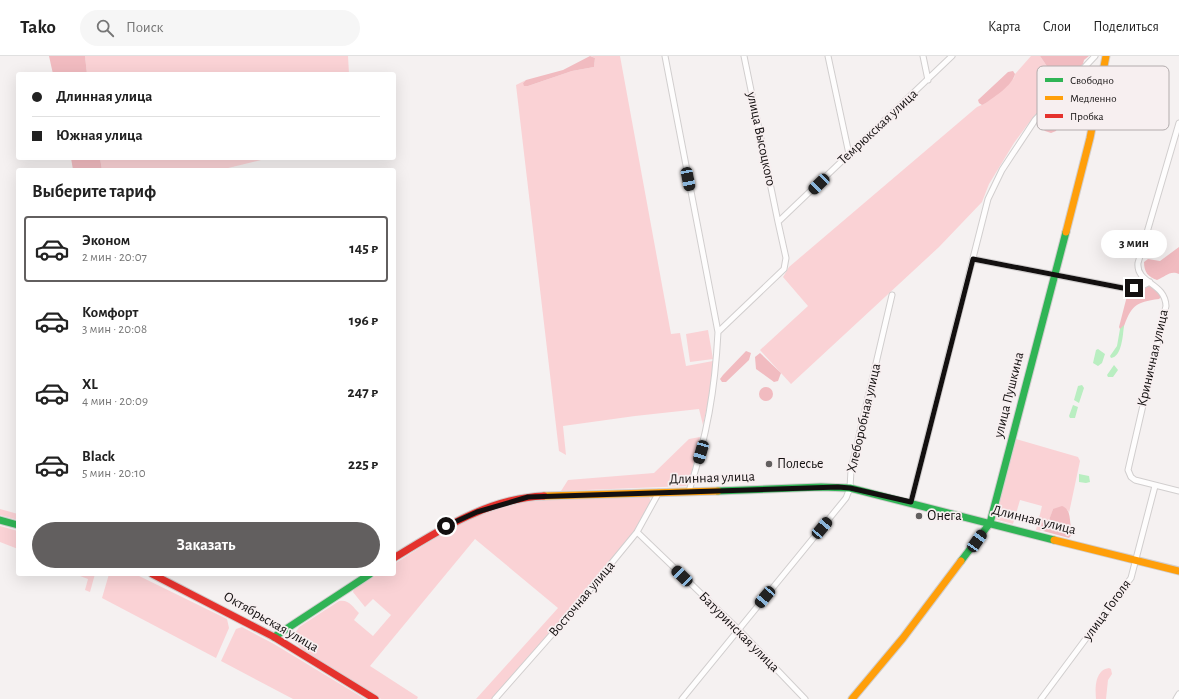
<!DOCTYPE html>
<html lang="ru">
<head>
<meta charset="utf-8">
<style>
	body { margin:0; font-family:"Alegreya Sans",sans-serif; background:#f6f6f6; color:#222; height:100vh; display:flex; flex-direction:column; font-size:15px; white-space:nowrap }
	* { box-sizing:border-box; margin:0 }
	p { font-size:13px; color:#767676 }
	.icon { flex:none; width:22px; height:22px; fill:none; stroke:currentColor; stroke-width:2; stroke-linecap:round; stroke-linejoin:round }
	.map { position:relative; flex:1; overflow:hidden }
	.side { position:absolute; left:16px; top:112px; width:380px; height:408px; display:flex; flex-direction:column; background:#fff; border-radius:4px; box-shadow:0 4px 16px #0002 }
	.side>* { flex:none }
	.guide { position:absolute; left:16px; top:16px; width:380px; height:88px; border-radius:4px; box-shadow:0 4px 16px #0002; display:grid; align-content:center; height:88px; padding:0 16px; background:#fff }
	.end { position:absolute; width:18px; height:18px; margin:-9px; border:5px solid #131010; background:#fff; box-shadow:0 0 0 2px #fff }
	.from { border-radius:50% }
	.bubble { position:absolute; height:28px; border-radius:14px; background:#fff; box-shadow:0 4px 16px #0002; font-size:13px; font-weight:700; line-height:28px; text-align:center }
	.car { position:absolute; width:12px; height:24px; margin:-12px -6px; border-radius:5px; box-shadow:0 0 3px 1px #0007; background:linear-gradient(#222 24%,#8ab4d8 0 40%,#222 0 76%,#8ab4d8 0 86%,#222 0) }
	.guide b { display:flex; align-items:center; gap:14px; height:38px; font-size:15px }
	.guide b+b { border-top:1px solid #e0e0e0 }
	.guide i { width:10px; height:10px; background:#222 }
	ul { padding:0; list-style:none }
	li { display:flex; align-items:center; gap:12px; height:66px; margin:0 8px 6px; padding:0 8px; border:2px solid transparent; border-radius:4px }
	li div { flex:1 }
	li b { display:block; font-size:15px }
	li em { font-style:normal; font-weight:700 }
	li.on { border-color:#625f5f }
	li>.icon { width:36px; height:36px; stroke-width:1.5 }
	h2 { padding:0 16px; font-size:18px; line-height:48px }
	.primary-button { display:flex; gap:8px; margin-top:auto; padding:8px 16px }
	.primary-button a { flex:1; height:46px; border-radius:24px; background:#625f5f; color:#fff; font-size:16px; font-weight:700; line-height:46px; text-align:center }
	header { display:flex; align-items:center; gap:24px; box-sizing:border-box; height:56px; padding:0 20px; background:#fff; border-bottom:1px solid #e0e0e0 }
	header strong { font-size:19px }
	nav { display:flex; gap:22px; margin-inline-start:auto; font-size:14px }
	.search { width:280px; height:36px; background:#f6f6f6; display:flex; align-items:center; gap:10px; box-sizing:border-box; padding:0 14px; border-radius:22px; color:#767676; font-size:15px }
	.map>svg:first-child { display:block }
	.green { fill:#fad2d5 }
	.forest { fill:#f1bbc0 }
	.water { fill:#b9eec1 }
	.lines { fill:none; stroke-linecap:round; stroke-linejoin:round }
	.street-casing { stroke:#d1cece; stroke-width:7 }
	.fast-casing { stroke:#d1cece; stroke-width:9 }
	.slow-casing { stroke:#d1cece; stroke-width:9 }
	.jam-casing { stroke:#d1cece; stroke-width:9 }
	.street { stroke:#fefdfd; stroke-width:5 }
	.fast { stroke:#30b455; stroke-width:7 }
	.slow { stroke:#ff9f0a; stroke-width:7 }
	.jam { stroke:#e5322d; stroke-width:7 }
	.route { stroke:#131010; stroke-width:5 }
	.poi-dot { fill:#625f5f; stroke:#f7eff0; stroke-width:1.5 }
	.labels { text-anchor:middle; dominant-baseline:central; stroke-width:3.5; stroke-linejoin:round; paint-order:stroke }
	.street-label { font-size:14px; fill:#131010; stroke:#f7eff0 }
	.poi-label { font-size:14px; fill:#131010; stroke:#f7eff0; text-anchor:start }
	.key { fill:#f7eff0; stroke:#b3acad; stroke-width:1 }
	.key-label { font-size:11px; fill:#131010 }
</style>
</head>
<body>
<header>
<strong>Tako</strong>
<div class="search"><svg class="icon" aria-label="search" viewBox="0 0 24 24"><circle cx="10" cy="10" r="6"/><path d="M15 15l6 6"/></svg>Поиск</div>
<nav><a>Карта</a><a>Слои</a><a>Поделиться</a></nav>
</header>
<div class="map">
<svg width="1179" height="643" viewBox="0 0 1179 643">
	<rect width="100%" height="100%" fill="#f5f1f1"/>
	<path class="green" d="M 85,0 L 348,0 L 349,18 L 87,18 Z
		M 591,0 L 620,0 L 671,278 L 680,277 L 686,310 L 713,305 L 712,328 L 703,369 L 699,353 L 635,360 L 563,370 L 566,399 L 559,395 L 516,29 L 526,24 L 523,27 L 528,30 L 572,15 L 594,11 L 595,2 Z
		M 1031,0 L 1040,0 L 1059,28 L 1063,27 L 1028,68 L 1014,87 L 989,128 L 982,146 L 939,191 L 791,328 L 760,294 L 808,250 L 783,221 L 789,211 L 977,51 L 986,47 L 1014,22 L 1015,18 Z
		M 100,102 L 269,102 L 220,114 L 102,114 Z
		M 708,274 L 713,303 L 690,306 L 686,278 Z
		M 700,381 L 689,427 L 686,430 L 561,435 L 568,424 L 654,417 L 689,383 Z
		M 1016,383 L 1078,401 L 1080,405 L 1069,457 L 1068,454 L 1053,453 L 1050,462 L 1041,472 L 1043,475 L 1036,474 L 1042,450 L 1020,444 L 1013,468 L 994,463 Z
		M 648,439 L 651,445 L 634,477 L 567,558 L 493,643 L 476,643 L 558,552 L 475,483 L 370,610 L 418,641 L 417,643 L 381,643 L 304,595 L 296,587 L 294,579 L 299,571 L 339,545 C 349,543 353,551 359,557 L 354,564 L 373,580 L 391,559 L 373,543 L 365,551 L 353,536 L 354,533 L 378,518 L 394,518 L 394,508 C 433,484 480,451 526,445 Z
		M 0,453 L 18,458 L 18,464 L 0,459 Z
		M 0,470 L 18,475 L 18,493 L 0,486 Z
		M 75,518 L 95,518 L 90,536 L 85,534 L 88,523 Z
		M 109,518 L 135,518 L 227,563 L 229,572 L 216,602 L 102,542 Z
		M 242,571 L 274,588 L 365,643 L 293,643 L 221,605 L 236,573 Z
		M 1109,612 L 1111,613 L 1112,618 L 1108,624 L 1106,643 L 1096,643 C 1095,632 1095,614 1109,612 Z"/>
	<path class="forest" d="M 49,0 L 85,0 L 87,18 L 53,18 Z
		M 590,0 L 595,2 L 594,11 L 572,15 L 528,30 L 524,30 L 523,27 L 526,24 L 563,14 Z
		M 1040,0 L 1089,0 L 1084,4 L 1083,8 L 1063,27 L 1059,28 Z
		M 1091,11 L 1093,13 L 1094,20 L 1085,20 C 1084,31 1076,31 1070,37 C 1063,43 1065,51 1058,57 L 1058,70 L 1056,75 L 1051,77 L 1045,75 L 1038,68 L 1043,58 L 1050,54 L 1050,49 L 1085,14 Z
		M 1013,15 L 1015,18 C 1012,30 995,40 986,47 L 982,49 L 979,47 L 978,44 L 1008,16 Z
		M 71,102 L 100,102 L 102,114 L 73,114 Z
		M 1179,191 L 1179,218 C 1170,214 1165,221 1157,224 C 1148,221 1144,216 1144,206 L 1148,203 L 1160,205 Z
		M 1148,230 C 1154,230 1159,235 1161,241 L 1159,243 C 1135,246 1131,250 1123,273 L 1120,273 L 1119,271 L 1127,240 L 1137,239 Z
		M 746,295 L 751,297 L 749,304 L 726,326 L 722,326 L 720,323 L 723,319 Z
		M 760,297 L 781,317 L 778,325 L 774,326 L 756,313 L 755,301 Z
		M759 338a7 7 0 1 1 14 0a7 7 0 1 1-14 0Z
		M 1062,450 C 1073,454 1068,468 1073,477 L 1069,482 L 1043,475 L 1041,472 L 1042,467 L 1049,464 L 1053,453 Z"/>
	<path class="water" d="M 1124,269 C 1123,278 1122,301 1111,302 L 1110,300 L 1117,290 L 1120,273 Z
		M 1098,293 L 1105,298 L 1102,307 L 1098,310 L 1093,307 L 1096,294 Z
		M 1114,309 L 1118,314 L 1113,321 L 1108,321 L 1107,319 Z
		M 1082,329 L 1084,332 L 1079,347 L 1074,344 L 1078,330 Z
		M 1073,349 L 1078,351 L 1075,362 L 1070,362 L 1069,360 Z
		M 1079,418 L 1089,420 L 1090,426 L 1086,427 L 1079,426 Z"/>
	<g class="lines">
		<g class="street-casing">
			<path id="street" d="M 665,0 L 718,276
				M 744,0 L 778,166
				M 828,0 L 849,98
				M 923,0 L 928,24
				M 1179,67 L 1138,207 C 1136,228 1165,226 1166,250 L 1128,414 L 1131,421 L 1135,424 L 1179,435
				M 973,203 L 1123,232 L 1140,231 L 1150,226
				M 689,435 C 707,380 715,334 718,276 L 784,213 L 786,202 L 778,166 L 952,0
				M 911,446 L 988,143 L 1002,114 L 1035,64 L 1095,0
				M 637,476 L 738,573 L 805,643
				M 495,643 L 569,559 L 637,476 L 659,436
				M 682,643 L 846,442 L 850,432 L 851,414 L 892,239
				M 1041,643 L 1131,522 L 1155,430
				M 1176,643 L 1179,638"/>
		</g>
		<g class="fast-casing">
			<path id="fast" d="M 718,435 L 821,431 L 850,432 L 1054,484
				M 0,464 L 18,469
				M 961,505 L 990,467 L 1066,176
				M 274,581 L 370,518"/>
		</g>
		<g class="slow-casing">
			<path id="slow" d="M 1066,176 L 1090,82 L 1106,0
				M 544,440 L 718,435
				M 1054,484 L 1179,515
				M 852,643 L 903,582 L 961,505"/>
		</g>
		<g class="jam-casing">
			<path id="jam" d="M 394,502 C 439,474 489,442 544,440
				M 152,518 L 274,581 L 375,643"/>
		</g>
		<use href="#street" class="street"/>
		<use href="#fast" class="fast"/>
		<use href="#slow" class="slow"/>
		<use href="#jam" class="jam"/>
	</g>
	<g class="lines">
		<path class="route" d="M 446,470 L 477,456 L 528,441 L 838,431 L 850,432 L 911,446 L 973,203 L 1123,232 L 1134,232"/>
	</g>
	<g class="poi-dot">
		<circle cx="769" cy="408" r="4"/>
		<circle cx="919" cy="460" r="4"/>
	</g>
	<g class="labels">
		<g class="street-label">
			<text transform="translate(878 71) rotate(-43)">Темрюкская улица</text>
			<text transform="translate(761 83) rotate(78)">улица Высоцкого</text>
			<text transform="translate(1153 302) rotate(-77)">Криничная улица</text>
			<text transform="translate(1009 339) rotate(-76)">улица Пушкина</text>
			<text transform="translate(864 362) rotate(-77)">Хлеборобная улица</text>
			<text transform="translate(712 422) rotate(-2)">Длинная улица</text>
			<text transform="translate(1034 464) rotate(14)">Длинная улица</text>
			<text transform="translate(582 543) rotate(-50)">Восточная улица</text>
			<text transform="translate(1107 554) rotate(-54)">улица Гоголя</text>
			<text transform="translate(271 566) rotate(30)">Октябрьская улица</text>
			<text transform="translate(739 576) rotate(45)">Батуринская улица</text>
		</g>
		<g class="poi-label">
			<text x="777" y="408">Полесье</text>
			<text x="927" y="460">Онега</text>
		</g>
	</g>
	<rect x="1037" y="10" width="132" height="64" rx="6" class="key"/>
	<rect x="1045" y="22" width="18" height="4" fill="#30b455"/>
	<rect x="1045" y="40" width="18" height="4" fill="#ff9f0a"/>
	<rect x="1045" y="58" width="18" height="4" fill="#e5322d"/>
	<g class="key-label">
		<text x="1070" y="28">Свободно</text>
		<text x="1070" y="46">Медленно</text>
		<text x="1070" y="64">Пробка</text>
	</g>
</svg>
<i class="end from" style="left:446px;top:470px"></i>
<i class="end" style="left:1134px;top:232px"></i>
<div class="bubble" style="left:1101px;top:174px;width:66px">3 мин</div>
<i class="car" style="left:688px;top:123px;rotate:169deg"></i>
<i class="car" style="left:819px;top:128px;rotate:226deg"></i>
<i class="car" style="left:701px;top:396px;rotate:196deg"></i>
<i class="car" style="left:822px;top:472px;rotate:40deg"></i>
<i class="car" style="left:977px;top:485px;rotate:35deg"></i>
<i class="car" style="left:682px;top:520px;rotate:314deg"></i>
<i class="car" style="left:765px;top:541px;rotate:220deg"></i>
<div class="guide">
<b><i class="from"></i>Длинная улица</b>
<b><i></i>Южная улица</b>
</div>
<section class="side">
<h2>Выберите тариф</h2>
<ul>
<li class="on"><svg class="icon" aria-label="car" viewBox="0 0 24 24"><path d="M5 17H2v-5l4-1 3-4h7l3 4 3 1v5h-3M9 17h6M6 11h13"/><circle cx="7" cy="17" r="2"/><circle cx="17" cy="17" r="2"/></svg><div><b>Эконом</b><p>2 мин · 20:07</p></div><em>145 ₽</em></li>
<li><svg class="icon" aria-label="car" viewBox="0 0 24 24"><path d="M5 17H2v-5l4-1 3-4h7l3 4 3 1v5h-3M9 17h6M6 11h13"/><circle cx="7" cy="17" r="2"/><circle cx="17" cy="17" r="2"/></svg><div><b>Комфорт</b><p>3 мин · 20:08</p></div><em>196 ₽</em></li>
<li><svg class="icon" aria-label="car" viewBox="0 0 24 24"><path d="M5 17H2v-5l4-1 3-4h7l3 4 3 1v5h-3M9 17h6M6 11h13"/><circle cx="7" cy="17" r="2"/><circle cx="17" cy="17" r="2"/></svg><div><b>XL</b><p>4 мин · 20:09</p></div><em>247 ₽</em></li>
<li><svg class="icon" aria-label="car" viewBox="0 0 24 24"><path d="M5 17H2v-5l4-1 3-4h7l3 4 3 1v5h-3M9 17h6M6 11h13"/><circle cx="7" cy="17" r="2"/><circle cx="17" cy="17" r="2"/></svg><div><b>Black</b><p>5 мин · 20:10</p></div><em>225 ₽</em></li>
</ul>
<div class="primary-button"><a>Заказать</a></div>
</section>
</div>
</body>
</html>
